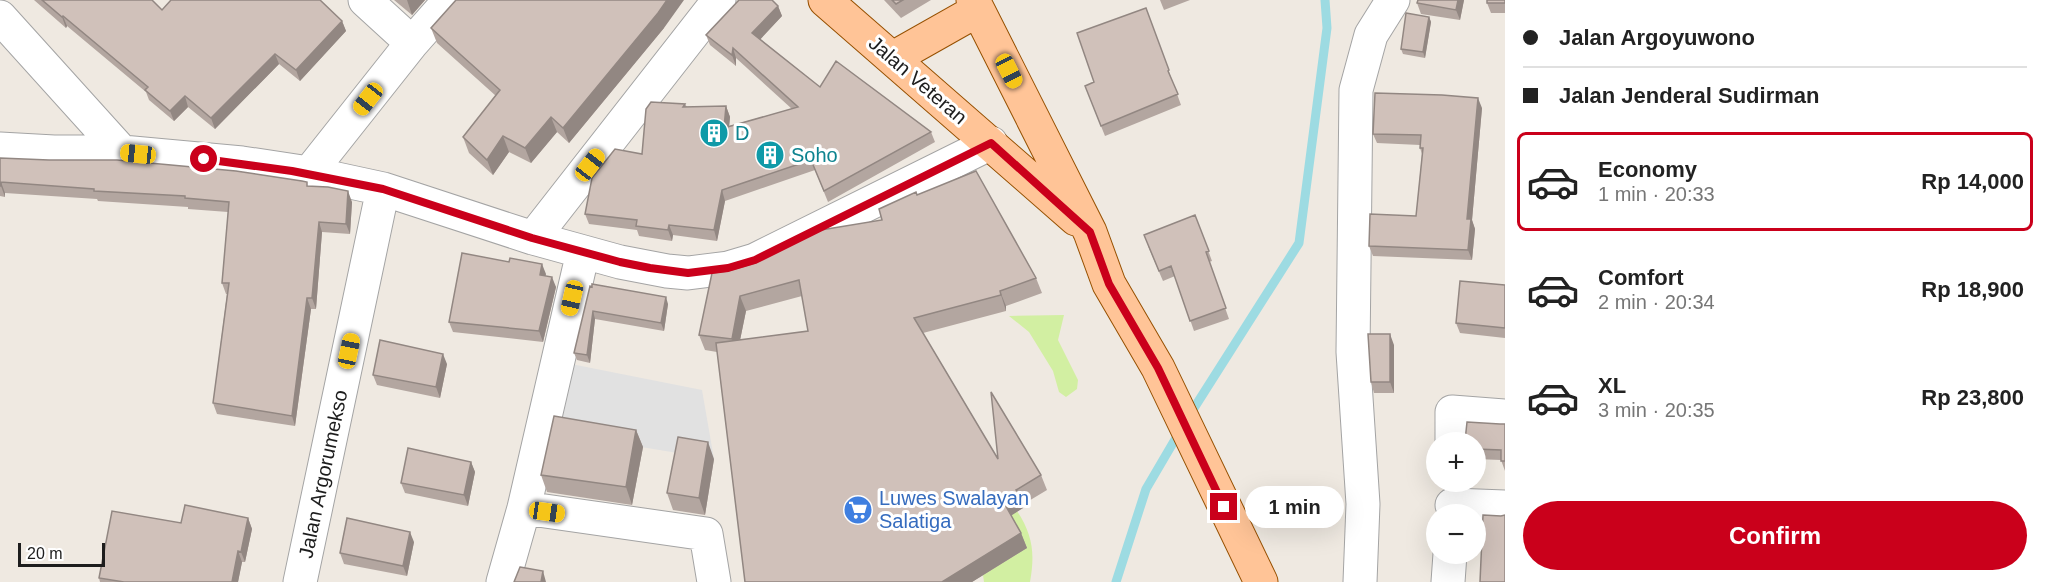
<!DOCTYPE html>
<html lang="en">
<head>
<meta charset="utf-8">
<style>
	body { margin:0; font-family:Arial,sans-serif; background:#f6f6f6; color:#222; height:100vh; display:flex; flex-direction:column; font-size:22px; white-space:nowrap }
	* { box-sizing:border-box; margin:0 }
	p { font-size:20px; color:#767676 }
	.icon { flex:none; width:33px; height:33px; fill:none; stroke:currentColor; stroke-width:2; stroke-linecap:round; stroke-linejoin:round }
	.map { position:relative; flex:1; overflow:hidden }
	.panel { display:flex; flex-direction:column; background:#fff; width:540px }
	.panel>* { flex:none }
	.banner { display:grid; align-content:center; height:132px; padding:0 18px; background:#fff }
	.tools { position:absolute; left:1426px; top:432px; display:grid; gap:12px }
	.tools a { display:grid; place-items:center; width:60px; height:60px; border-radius:50%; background:#fff; box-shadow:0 6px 24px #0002; font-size:30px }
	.scale { position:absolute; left:18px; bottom:15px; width:87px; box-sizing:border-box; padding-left:6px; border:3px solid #1d1d1d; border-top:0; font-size:16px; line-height:21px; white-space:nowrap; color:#1d1d1d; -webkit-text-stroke:4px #fff; paint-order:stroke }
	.end { position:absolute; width:27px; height:27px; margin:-14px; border:8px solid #ca001b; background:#fff; box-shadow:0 0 0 3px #fff }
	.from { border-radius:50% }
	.bubble { position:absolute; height:42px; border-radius:21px; background:#fff; box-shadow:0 6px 24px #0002; font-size:20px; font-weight:600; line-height:42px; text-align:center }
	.car { position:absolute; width:18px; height:36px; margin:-18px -9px; border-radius:8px; box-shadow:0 0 4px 2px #0007; background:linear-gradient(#f5c518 24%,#345 0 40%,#f5c518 0 76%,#345 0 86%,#f5c518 0) }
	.banner b { display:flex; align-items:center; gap:21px; height:57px; font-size:22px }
	.banner b+b { border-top:2px solid #e0e0e0 }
	.banner i { width:15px; height:15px; background:#222 }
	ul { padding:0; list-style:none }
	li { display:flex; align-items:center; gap:18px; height:99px; margin:0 12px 9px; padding:0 6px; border:3px solid transparent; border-radius:9px }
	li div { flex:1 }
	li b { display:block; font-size:22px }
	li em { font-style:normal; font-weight:600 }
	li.selected { border-color:#ca001b }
	li>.icon { width:54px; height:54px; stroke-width:1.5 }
	.action { display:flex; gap:12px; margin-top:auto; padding:12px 18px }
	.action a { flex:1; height:69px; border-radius:36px; background:#ca001b; color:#fff; font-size:24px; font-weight:600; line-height:69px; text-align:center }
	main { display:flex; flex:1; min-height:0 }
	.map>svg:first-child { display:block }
	.grass { fill:#d2efa2 }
	.parking { fill:#e1e1e1 }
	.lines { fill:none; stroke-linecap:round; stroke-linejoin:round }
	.stream { stroke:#9ddbe2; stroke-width:9 }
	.street-casing { stroke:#a4a4a4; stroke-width:35 }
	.primary-casing { stroke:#965000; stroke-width:35 }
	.street { stroke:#fff; stroke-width:33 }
	.primary { stroke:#ffc497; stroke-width:33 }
	.wall { fill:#b3a6a0; fill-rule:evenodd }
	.shaded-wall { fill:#928782 }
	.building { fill:#d0c1ba; stroke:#928782; stroke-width:1.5 }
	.route { stroke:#ca001b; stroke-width:8 }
	.labels { text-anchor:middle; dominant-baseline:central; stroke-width:6; stroke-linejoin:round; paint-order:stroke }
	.street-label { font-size:20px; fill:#1d1d1d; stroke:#fff }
	.culture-label { font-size:20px; fill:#0d838f; stroke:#fff; text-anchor:start }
	.shop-label { font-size:20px; fill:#366cbe; stroke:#fff; text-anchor:start }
</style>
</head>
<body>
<main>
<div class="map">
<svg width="1505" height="582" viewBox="0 0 1505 582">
	<rect width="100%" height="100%" fill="#efe9e1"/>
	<path class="grass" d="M 1064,315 L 1058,340 L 1078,380 L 1077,389 L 1066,397 L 1059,392 L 1053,371 L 1029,332 L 1009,316 Z
		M 1017,511 C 1033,535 1035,554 1030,582 L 984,582 L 983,575 L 1026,548 L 1009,517 Z"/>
	<path class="parking" d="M 561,362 L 702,390 L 714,459 L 544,431 Z"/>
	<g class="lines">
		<path class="stream" d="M 1189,416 L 1299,243 L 1327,28 L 1325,0
			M 1116,582 L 1146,489 L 1180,431"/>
		<g class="street-casing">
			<path id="street" d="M 365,0 L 412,43
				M 0,17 L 122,152
				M 0,149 L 54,152 L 122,152 L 242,163 L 309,173 L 383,189 L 533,238 L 620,262 L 667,271 L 688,273 L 728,268 L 755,260 L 991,143
				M 309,173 L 412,43 L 450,0
				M 533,238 L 719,0
				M 1452,442 L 1452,412 L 1505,416
				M 1452,505 L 1505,507
				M 524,508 L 706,534 L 714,582
				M 300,582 L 383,189
				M 503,582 L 524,508 L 583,252
				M 1360,582 L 1363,504 L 1353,352 L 1356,90 L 1371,35 L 1393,0
				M 1448,582 L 1450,554"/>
		</g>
		<g class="primary-casing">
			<path id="primary" d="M 825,0 L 1076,219
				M 973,0 L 1090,232 L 1109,284 L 1158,368 L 1261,582
				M 893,58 L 978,10"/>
		</g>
		<use href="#street" class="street"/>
		<use href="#primary" class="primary"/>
	</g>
	<path class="wall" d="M 34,0 L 152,0 L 162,10 L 342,21 L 346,31 L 300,81 L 279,64 L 215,129 L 188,107 L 174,121 L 149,100 L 146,92 L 67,26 L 66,28 Z
		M 394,0 L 425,0 L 412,15 Z
		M 884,0 L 931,0 L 901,18 Z
		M 1160,0 L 1190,0 L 1164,10 Z
		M 1418,0 L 1464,0 L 1460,20 L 1421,14 L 1417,3 Z
		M 1505,0 L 1505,13 L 1491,13 L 1487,3 Z
		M 778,6 L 782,16 L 760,39 L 820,87 L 931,132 L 935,142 L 828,202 L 815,170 L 725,201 L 717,241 L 673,235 L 672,241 L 639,236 L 637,230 L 589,224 L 585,214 L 642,154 L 685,104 L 687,107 L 726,106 L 730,117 L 729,126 L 792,109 L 736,58 L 736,66 L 710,45 L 706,35 Z
		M 1146,8 L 1181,105 L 1105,136 L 1089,96 L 1094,82 Z
		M 1429,17 L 1431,22 L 1425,58 L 1403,54 L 1401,49 Z
		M 431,28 L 664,28 L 569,143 L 557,132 L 531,163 L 509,152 L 493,175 L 469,153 L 463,137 L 496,96 L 437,43 Z
		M 1482,108 L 1472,220 L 1475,229 L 1472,260 L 1373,256 L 1369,246 L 1416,216 L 1422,154 L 1420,148 L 1420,145 L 1377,143 L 1373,134 Z
		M 0,158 L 308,186 L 352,202 L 350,234 L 322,232 L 316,309 L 311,309 L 295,426 L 217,414 L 213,403 L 227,294 L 226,294 L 222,283 L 228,212 L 188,209 L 188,207 L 98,201 L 97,199 L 5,193 L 5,197 L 0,196 Z
		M 917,195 L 1036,278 L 1042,293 L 1006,306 L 1006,311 L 923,333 L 998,459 L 1041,475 L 1047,490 L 1022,505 L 1023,508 L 1011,515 L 1021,533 L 1027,548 L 972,582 L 745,582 L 717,352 L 705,350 L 699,335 L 728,271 L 755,263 L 882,220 ZM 802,296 L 808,331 L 740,340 L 746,311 Z
		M 1195,215 L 1212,261 L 1209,262 L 1229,319 L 1194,331 L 1175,276 L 1163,281 L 1148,246 Z
		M 546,274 L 545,276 L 556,287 L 543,342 L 453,332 L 449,322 Z
		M 1505,285 L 1505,338 L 1460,333 L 1456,323 Z
		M 590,286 L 668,304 L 664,331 L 595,319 L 590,363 L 577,360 L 574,353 Z
		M 1394,345 L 1394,393 L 1374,393 L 1371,382 Z
		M 447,364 L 440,398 L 377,385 L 373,375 Z
		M 1500,424 L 1505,424 L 1505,471 L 1501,460 L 1476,459 L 1476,442 Z
		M 636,430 L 643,447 L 632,505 L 547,492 L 541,475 Z
		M 714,459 L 705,515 L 673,510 L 667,493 Z
		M 471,462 L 475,472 L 468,506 L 405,493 L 401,483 Z
		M 248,518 L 252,529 L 245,562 L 242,562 L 238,582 L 100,582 L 99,578 L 181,523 Z
		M 414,542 L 407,576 L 344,564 L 340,553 Z"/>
	<path class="shaded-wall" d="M 407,0 L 425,0 L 412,15 Z
		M 667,0 L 684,0 L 664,28 L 569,143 L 563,128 Z
		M 1458,0 L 1464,0 L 1460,20 L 1456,10 Z
		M 778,6 L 782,16 L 756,44 L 752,33 Z
		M 63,16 L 67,26 L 66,28 L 62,17 Z
		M 1429,17 L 1431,22 L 1425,58 L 1423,52 Z
		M 342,21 L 346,31 L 300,81 L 296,70 Z
		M 733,48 L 736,58 L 736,66 L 732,55 Z
		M 275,54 L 279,64 L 215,129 L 211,118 Z
		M 185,96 L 188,107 L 174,121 L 170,111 Z
		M 1478,98 L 1482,108 L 1472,220 L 1475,229 L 1472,260 L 1468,250 L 1467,219 Z
		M 726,106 L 730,117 L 728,138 L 724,128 Z
		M 551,117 L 557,132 L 531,163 L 525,148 Z
		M 503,136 L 509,152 L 493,175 L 487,160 Z
		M 1,182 L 5,193 L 5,197 L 1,186 Z
		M 722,190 L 725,201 L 717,241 L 714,230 Z
		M 348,191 L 352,202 L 350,234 L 346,224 Z
		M 319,222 L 322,232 L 316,309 L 312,298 Z
		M 669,225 L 673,235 L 672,241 L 668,230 Z
		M 542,264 L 546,274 L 543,285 L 540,275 Z
		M 552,277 L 556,287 L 543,342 L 539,331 Z
		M 1000,291 L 1006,306 L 1006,311 L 1001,295 Z
		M 740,296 L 746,311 L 737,355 L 732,339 Z
		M 666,297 L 668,304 L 664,331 L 661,323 Z
		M 307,298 L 311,309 L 295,426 L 292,416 Z
		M 593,311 L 595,319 L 590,363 L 587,355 Z
		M 1390,334 L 1394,345 L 1394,393 L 1390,382 Z
		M 443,354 L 447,364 L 440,398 L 436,387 Z
		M 636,430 L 643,447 L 632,505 L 626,487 Z
		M 708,442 L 714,459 L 705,515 L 699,498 Z
		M 471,462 L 475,472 L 468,506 L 464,495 Z
		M 1018,492 L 1023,508 L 1009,517 L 1003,501 Z
		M 248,518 L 252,529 L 245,562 L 241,552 Z
		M 410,532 L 414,542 L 407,576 L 403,566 Z
		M 1021,533 L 1027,548 L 972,582 L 942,582 Z
		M 238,551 L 242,562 L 238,582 L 232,582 Z
		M 543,571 L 546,582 L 541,582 Z"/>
	<path class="building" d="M 42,0 L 152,0 L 162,10 L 171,0 L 320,0 L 342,21 L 296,70 L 275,54 L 211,118 L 185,96 L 170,111 L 145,90 L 148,87 L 63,16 L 62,17 Z
		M 456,0 L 667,0 L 658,13 L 563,128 L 551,117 L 525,148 L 503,136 L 487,160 L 463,137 L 500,90 L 431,28 Z
		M 739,0 L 772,0 L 778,6 L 752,33 L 820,87 L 836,61 L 931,132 L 824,191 L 811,160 L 722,190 L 714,230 L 669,225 L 668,230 L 636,226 L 637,220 L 585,214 L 592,178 L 615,149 L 642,154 L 646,109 L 651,102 L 685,104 L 683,107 L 726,106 L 724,128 L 798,107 L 733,48 L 732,55 L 706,35 Z
		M 892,0 L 903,0 L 896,4 Z
		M 1418,0 L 1458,0 L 1456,10 L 1417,3 Z
		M 1487,0 L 1505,0 L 1505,3 L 1487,3 Z
		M 1146,8 L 1169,70 L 1168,71 L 1178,94 L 1101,126 L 1085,86 L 1094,82 L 1077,33 Z
		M 1406,13 L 1429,17 L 1423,52 L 1401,49 Z
		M 1375,93 L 1442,95 L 1478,98 L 1467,219 L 1471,219 L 1468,250 L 1369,246 L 1370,214 L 1416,216 L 1423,148 L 1420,148 L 1421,135 L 1373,134 Z
		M 0,158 L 49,160 L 117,160 L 236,171 L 302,181 L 307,182 L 307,186 L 328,187 L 348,191 L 346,224 L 319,222 L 312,298 L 307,298 L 292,416 L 213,403 L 229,283 L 222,283 L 229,202 L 185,198 L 185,196 L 94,191 L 94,189 L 1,182 L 1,186 L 0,186 Z
		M 976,171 L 1036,278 L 1000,291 L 1001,295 L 914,318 L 998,459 L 991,392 L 1041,475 L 1016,490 L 1018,492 L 1003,501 L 1021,533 L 942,582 L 745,582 L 716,343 L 808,331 L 799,280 L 740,296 L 732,339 L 699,335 L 712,273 L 728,271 L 755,263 L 821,230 L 882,220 L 879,209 L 916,192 L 917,195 Z
		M 1195,215 L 1209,251 L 1206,252 L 1226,308 L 1190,321 L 1171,266 L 1159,271 L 1144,235 Z
		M 462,253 L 509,262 L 510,258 L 542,264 L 540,275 L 552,277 L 539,331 L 449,322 Z
		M 1460,281 L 1505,285 L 1505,328 L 1456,323 Z
		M 592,284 L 666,297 L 661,323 L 593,311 L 587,355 L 574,353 L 590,286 L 592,287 Z
		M 1368,334 L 1390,334 L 1390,382 L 1371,382 Z
		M 380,340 L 443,354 L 436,387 L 373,375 Z
		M 554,416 L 636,430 L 626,487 L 541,475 Z
		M 1467,422 L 1500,424 L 1505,424 L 1505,461 L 1501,461 L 1501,450 L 1476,449 L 1476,442 L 1463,442 L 1465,441 Z
		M 678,437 L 708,442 L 699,498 L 667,493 Z
		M 408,448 L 471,462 L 464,495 L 401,483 Z
		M 185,505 L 248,518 L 241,552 L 238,551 L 232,582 L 124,582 L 99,578 L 112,511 L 181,523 Z
		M 1483,515 L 1501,516 L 1505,515 L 1505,582 L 1480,582 Z
		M 347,518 L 410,532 L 403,566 L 340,553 Z
		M 520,567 L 543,571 L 541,582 L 514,582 Z"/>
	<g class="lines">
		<path class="route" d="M 204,159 L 292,171 L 383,189 L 532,238 L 620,262 L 650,268 L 688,273 L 728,268 L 755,260 L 991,143 L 1090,232 L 1109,284 L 1158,368 L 1224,507"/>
	</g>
	<defs>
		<g id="building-disc" transform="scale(1.5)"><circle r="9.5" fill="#0f9aa8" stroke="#fff"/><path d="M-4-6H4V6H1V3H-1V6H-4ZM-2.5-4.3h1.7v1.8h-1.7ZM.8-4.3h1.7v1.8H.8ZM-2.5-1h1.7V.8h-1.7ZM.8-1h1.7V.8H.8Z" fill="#fff"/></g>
		<g id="supermarket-disc" transform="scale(1.5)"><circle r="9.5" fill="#3f7fe0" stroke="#fff"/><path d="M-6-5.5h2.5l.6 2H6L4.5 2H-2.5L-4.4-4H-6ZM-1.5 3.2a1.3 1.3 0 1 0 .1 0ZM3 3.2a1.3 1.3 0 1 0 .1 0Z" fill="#fff"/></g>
	</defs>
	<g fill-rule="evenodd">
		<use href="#building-disc" x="714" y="133"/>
		<use href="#building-disc" x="770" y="155"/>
		<use href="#supermarket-disc" x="858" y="510"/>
	</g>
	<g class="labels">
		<g class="street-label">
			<text transform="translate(918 80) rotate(41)">Jalan Veteran</text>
			<text transform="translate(323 474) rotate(-78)">Jalan Argorumekso</text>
		</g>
		<g class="culture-label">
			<text x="735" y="133">D</text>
			<text x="791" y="155">Soho</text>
		</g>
		<g class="shop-label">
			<text x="879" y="498">Luwes Swalayan<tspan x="879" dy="23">Salatiga</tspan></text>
		</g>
	</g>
</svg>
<div class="tools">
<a>+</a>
<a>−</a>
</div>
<div class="scale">20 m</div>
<i class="end from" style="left:204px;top:159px"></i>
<i class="end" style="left:1224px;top:507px"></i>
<div class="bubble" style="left:1245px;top:486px;width:99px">1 min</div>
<i class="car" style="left:1009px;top:71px;rotate:153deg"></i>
<i class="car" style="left:368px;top:99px;rotate:218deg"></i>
<i class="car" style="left:138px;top:154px;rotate:276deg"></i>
<i class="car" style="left:590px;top:165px;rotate:38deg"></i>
<i class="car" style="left:572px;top:298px;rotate:193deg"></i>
<i class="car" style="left:349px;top:351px;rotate:12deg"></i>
<i class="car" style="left:547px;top:512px;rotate:98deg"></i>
</div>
<section class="panel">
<div class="banner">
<b><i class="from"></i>Jalan Argoyuwono</b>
<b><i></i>Jalan Jenderal Sudirman</b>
</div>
<ul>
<li class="selected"><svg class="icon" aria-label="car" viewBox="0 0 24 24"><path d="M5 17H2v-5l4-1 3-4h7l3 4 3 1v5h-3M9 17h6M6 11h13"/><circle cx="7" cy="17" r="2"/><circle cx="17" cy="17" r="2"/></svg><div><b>Economy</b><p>1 min · 20:33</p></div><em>Rp 14,000</em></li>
<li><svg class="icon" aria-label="car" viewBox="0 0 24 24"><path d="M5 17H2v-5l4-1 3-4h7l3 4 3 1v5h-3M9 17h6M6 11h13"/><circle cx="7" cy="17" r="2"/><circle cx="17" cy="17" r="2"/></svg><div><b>Comfort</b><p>2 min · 20:34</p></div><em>Rp 18,900</em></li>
<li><svg class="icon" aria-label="car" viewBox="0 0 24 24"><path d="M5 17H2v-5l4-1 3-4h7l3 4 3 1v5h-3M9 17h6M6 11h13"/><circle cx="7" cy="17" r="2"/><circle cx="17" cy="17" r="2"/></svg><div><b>XL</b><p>3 min · 20:35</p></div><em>Rp 23,800</em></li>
</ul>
<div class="action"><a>Confirm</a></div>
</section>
</main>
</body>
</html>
